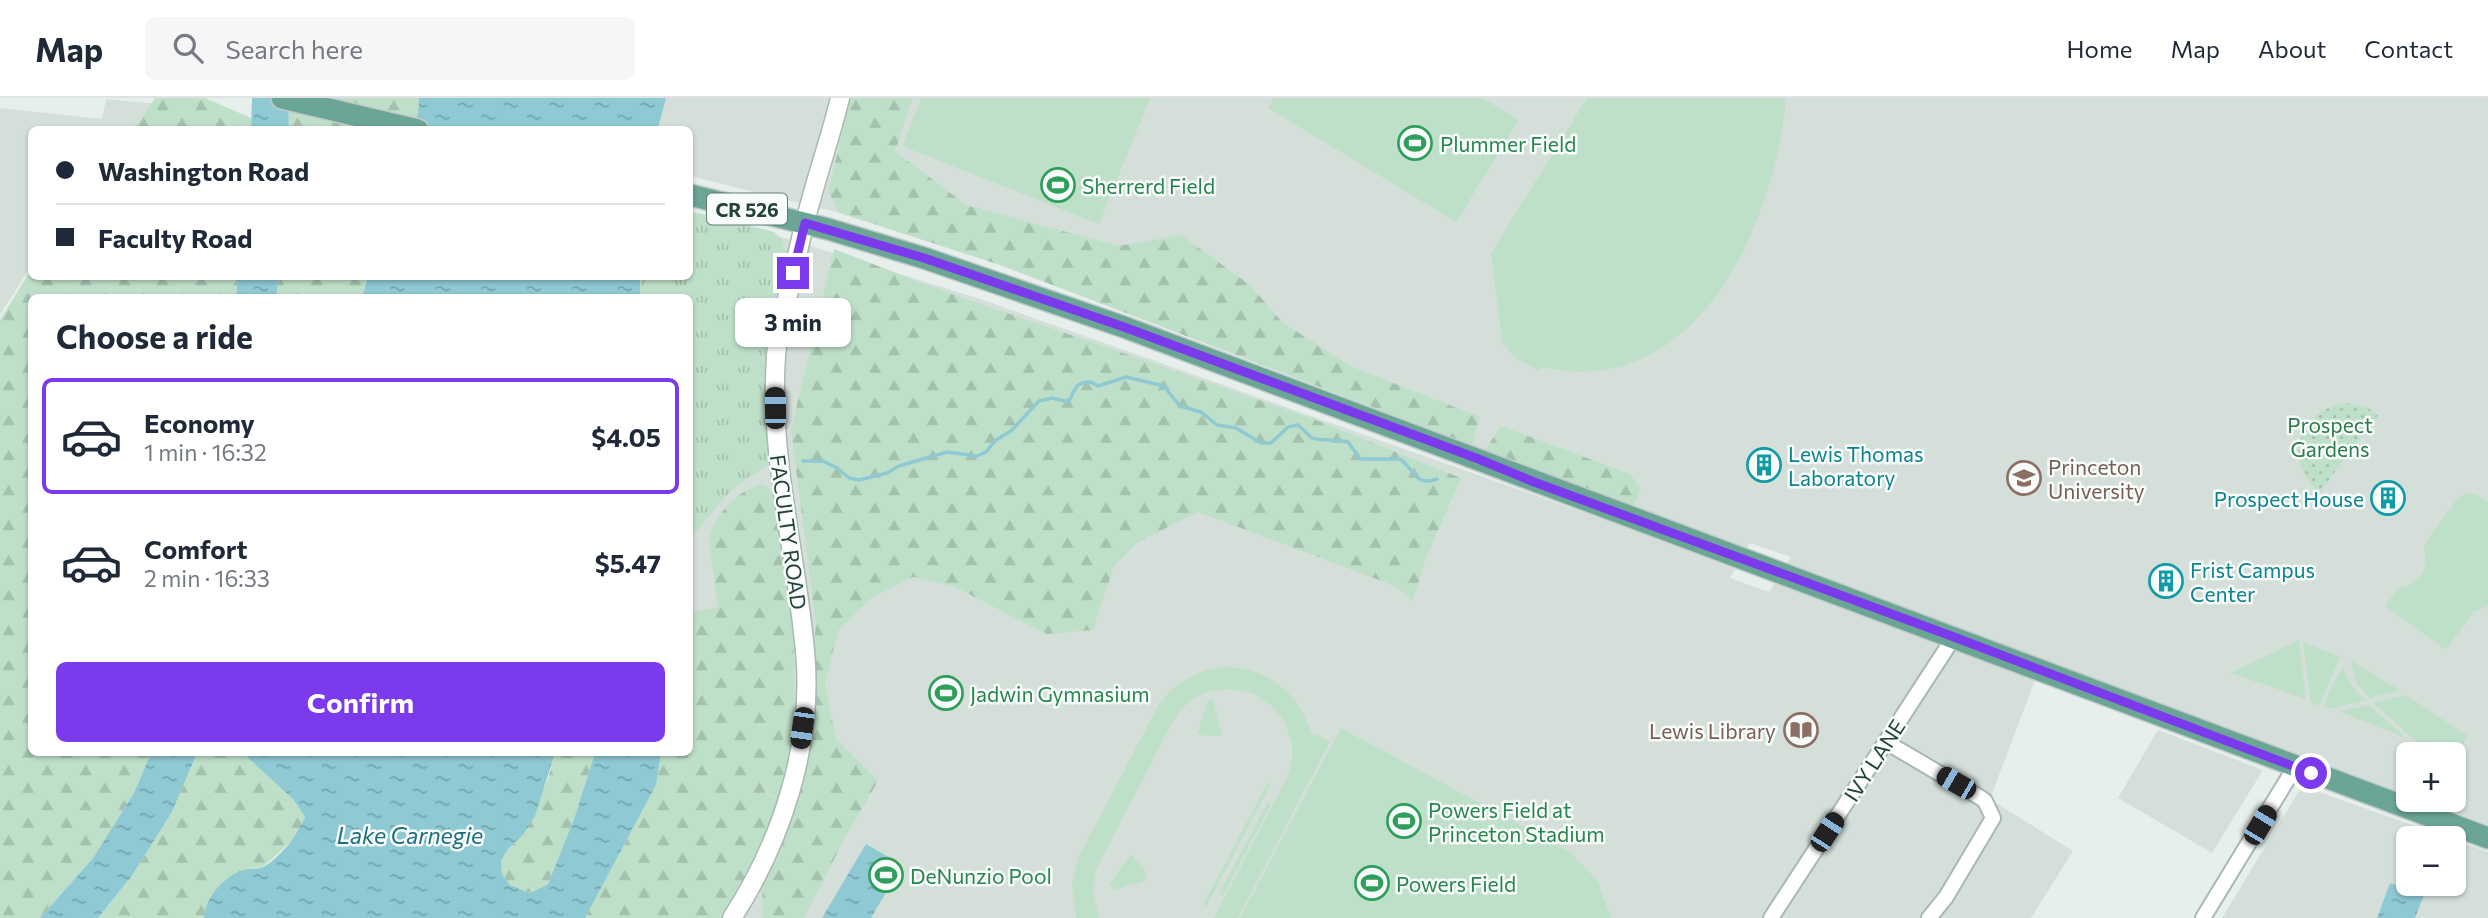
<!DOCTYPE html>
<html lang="en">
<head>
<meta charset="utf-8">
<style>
	body { margin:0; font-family:Commissioner,sans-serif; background:#f6f6f7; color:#1f2937; height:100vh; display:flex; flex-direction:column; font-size:26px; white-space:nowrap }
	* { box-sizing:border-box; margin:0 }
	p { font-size:23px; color:#747a83 }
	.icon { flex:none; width:38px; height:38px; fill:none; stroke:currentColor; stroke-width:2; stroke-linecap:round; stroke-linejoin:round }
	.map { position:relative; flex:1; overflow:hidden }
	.details { position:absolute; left:28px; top:196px; width:665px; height:462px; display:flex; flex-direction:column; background:#fff; border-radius:10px; box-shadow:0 2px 5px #0004 }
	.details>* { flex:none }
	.top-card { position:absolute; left:28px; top:28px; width:665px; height:154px; border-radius:10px; box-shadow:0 2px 5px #0004; display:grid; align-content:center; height:154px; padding:0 28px; background:#fff }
	.buttons { position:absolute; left:2396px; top:644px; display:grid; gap:14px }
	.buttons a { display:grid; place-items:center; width:70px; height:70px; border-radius:10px; background:#fff; box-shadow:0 2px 5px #0004; font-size:35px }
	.end { position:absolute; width:32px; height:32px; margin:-16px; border:9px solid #7c3aed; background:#fff; box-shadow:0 0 0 4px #fff }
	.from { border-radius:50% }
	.bubble { position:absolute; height:49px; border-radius:10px; background:#fff; box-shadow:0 2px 5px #0004; font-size:23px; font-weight:700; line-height:49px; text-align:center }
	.car { position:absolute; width:21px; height:42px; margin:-21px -10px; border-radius:9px; box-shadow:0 0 5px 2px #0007; background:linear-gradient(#222 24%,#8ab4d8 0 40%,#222 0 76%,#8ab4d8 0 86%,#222 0) }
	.top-card b { display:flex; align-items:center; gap:24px; height:66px; font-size:26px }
	.top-card b+b { border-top:2px solid #e0e1e3 }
	.top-card i { width:18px; height:18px; background:#1f2937 }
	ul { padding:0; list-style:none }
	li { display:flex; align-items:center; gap:21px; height:116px; margin:0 14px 10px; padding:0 14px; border:4px solid transparent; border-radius:10px }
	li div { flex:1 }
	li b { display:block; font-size:26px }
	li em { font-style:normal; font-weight:700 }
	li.active { border-color:#7c3aed }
	li>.icon { width:63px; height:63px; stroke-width:1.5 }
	h2 { padding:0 28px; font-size:32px; line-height:84px }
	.button { display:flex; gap:14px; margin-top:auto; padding:14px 28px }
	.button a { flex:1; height:80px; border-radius:10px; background:#7c3aed; color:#fff; font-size:28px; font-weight:700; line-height:80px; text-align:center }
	header { display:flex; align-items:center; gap:42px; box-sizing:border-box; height:98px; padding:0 35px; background:#fff; border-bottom:2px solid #e0e1e3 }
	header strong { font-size:33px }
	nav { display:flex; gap:38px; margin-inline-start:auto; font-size:24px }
	.search { width:490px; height:63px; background:#f6f6f7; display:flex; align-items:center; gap:18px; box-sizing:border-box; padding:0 24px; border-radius:10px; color:#747a83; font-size:26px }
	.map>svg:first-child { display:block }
	.built { fill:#d4dfda }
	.grass { fill:#bfe0c8 }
	.forest { fill:url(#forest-firs) }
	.park { fill:url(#park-tufts) }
	.garden { fill:url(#garden-dots) }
	.water { fill:url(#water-ripples) }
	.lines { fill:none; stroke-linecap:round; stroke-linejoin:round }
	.stream { stroke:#8ec9d4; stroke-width:3.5 }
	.minor-casing { stroke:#a8b8b2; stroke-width:18 }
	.tertiary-casing { stroke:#a8b8b2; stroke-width:21 }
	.primary-casing { stroke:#c2cac8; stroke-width:24 }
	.minor { stroke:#fff; stroke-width:14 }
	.tertiary { stroke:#fff; stroke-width:18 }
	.primary { stroke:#6aa596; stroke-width:21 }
	.route { stroke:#7c3aed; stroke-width:9 }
	.labels { text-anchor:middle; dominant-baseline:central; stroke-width:5; stroke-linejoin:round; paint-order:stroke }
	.shield { fill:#f7fbf9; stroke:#637a73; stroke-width:2 }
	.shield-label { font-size:19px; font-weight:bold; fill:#24423a }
	.leisure-label { font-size:21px; fill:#27864d; stroke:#f7fbf9; text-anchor:start }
	.park-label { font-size:21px; fill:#2d7a4b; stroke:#f7fbf9 }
	.culture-label { font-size:21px; fill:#0d838f; stroke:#f7fbf9; text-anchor:start }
	.education-label { font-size:21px; fill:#785e54; stroke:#f7fbf9; text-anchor:start }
	.street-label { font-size:21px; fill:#24423a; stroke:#f7fbf9 }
	.water-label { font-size:23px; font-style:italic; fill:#1c6f80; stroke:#f7fbf9 }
</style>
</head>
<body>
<header>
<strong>Map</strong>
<div class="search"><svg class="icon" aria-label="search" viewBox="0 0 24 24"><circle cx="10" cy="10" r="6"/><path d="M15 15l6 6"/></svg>Search here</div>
<nav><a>Home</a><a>Map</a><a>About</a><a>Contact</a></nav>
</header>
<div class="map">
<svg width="2488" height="820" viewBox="0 0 2488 820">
	<defs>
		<pattern id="forest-firs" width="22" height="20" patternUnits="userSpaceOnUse" patternTransform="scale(1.75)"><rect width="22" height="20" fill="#bfe0c8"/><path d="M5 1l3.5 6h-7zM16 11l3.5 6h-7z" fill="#a4c1ad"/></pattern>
		<pattern id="park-tufts" width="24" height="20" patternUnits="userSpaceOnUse" patternTransform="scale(1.75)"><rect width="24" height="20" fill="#bfe0c8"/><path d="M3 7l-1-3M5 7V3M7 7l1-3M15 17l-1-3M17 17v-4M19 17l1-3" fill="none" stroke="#a4c1ad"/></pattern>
		<pattern id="garden-dots" width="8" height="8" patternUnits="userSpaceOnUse" patternTransform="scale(1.75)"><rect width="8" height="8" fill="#bfe0c8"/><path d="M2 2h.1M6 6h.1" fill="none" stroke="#a4c1ad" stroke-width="1.8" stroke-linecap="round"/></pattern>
		<pattern id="water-ripples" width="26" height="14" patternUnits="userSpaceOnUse" patternTransform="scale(1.75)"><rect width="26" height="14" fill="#8ec9d4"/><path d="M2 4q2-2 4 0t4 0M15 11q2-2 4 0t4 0" fill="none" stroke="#74a5ad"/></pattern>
	</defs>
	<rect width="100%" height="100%" fill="#e6efeb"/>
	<path class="built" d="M 666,0 L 2488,0 L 2488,727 L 2420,702 L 2454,702 L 2454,656 L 2408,656 L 2408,698 L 1784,470 L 1791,459 L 1750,445 L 1746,452 L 1000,167 L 840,115 L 690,78 L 690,32 L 658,32 Z
		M 106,1 L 157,6 L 140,31 L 32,32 L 31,168 L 0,217 L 0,10 L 102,21 Z
		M 690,114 L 785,140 L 983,202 L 1608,423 L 1735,471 L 1730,480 L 1769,494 L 1776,483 L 1793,488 L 2035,582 L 1990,701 L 2073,753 L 2031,820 L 585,820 L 656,687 L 661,655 L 690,654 L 690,200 L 640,199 L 640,179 L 690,178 Z
		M 2158,632 L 2263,672 L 2212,755 L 2118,700 Z
		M 2302,688 L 2449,740 L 2408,740 L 2408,786 L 2454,786 L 2454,742 L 2488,754 L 2488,820 L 2222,820 Z"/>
	<path class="grass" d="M 921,0 L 1150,0 L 1099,126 L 902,48 Z
		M 1274,0 L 1482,0 L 1519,22 L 1456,124 L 1268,10 Z
		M 1587,0 L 1786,0 C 1775,125 1697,305 1542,269 L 1539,273 L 1514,259 L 1502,244 L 1491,155 Z
		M 2467,395 L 2477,397 L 2488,404 L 2488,508 L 2474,513 L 2446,552 L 2385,508 L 2398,490 C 2424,485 2427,471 2424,447 L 2457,401 Z
		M 2299,542 L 2306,601 L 2230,575 Z
		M 2303,544 L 2340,559 L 2319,608 L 2311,605 Z
		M 2351,563 L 2400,592 L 2370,600 L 2356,585 Z
		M 794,568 L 795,621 L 790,660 L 778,710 L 777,702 L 764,691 L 780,659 Z
		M 1223,569 C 1267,568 1301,596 1312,638 L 1314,635 L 1330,643 L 1238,820 L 1214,820 L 1287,680 L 1292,664 L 1292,646 L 1284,622 L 1271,607 L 1252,595 L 1231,591 L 1210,593 L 1195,600 L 1181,611 L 1170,628 L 1096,772 L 1093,796 L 1099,820 L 1076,820 L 1072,786 L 1078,760 L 1159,606 C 1174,585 1197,572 1223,569 Z
		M 2343,569 L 2350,586 L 2365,602 L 2329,611 L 2324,610 L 2330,592 Z
		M 2406,597 L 2468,638 L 2454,658 L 2442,656 L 2417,644 L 2373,605 Z
		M 1208,601 L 1213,601 L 1222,637 L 1208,638 L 1197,636 Z
		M 2369,607 L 2406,640 L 2338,613 Z
		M 1341,630 L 1570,754 L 1597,782 L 1611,820 L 1240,820 Z
		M 1268,684 L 1271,686 L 1206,809 L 1203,807 Z
		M 1268,704 L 1271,706 L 1223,798 L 1219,796 Z
		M 1131,757 L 1144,771 L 1147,782 L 1113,792 L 1109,786 Z"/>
	<path class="forest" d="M 155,0 L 205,0 L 251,20 L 251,31 L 134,32 Z
		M 288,0 L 419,0 L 418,13 L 412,32 L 289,31 Z
		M 851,0 L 913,0 L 895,53 L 966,107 L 1119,148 L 1181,137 L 1250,187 L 1282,224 L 1350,268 L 1480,319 L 1472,347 L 1000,167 L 840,115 L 828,94 Z
		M 834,151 L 935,190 L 1311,320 L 1461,380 L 1426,460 L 1413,503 L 1395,488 L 1198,414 L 1138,444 L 1114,468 L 1093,532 L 1047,536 L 953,488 L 913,479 L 871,500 L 838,533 L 825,586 L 836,641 L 878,683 L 848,734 L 804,820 L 763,820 L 762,786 L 806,623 L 816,526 L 791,332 Z
		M 31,172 L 32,178 L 238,179 L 236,199 L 32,200 L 32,654 L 151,655 L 134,695 L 93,760 L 40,820 L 0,820 L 0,222 Z
		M 279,179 L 279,178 L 368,179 L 362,199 L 276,199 Z
		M 1501,328 L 1630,376 L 1641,391 L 1633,409 L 1485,352 Z
		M 764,386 L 773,394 L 775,405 L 793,527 L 794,568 L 780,659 L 785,673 L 781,682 L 767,684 L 764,691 L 768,697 L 777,702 C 781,734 740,791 724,820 L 585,820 L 656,687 L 661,655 L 690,654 L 690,514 L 718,510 L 709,442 C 712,419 740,389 764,386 Z
		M 197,655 L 246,655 L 247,659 L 293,701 L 305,719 L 297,738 L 262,770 L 242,772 L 204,820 L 98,820 L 133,776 L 172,714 Z
		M 555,655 L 595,655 L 574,721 L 548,786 L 530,795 L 510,787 L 502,776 L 501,763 L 508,751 L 523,737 L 548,681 Z"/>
	<path class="park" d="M 690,113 L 774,134 L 782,141 L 784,151 L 787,152 L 768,230 L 765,254 L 769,365 C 763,373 750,377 742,384 C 722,400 706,422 690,442 L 690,200 L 640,199 L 640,179 L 690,178 Z"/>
	<path class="garden" d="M 2347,305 L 2368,310 L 2378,317 L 2319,395 C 2282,361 2297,312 2347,305 Z"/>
	<path class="water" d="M 252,0 L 288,0 L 289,31 L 251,32 Z
		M 419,0 L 666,0 L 658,31 L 412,32 L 418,14 Z
		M 238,179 L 279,179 L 276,199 L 236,199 Z
		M 368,179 L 640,179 L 640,199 L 362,199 Z
		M 151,655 L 197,655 L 172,714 L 133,776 L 98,820 L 40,820 L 93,760 L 134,695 Z
		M 246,655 L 555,655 L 535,718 L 523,737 L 508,751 L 501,763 L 502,776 L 510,787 L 530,795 L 548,786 L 574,721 L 595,655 L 661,655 L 656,687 L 585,820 L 204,820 C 205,800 223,779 243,772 C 249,770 258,772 264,769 C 282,757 297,738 305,719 L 293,701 L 247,659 Z
		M 866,746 L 902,767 L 871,820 L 822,820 Z
		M 2390,785 L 2424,797 L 2415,820 L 2377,820 Z"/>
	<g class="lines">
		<path class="stream" d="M 803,363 L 823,363 L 837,370 L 849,380 L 859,382 L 887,375 L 899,368 L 947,354 L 977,358 L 986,354 L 996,342 L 1011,333 L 1039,303 L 1052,300 L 1069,304 C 1075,291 1075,284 1091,284 L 1098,288 L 1126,279 L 1160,287 L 1166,291 L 1180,308 L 1201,314 L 1217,327 L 1236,330 L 1261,345 L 1271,345 L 1288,329 L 1298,327 C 1303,331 1307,336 1312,340 C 1316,342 1340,342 1348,344 L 1360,361 L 1400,361 C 1415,372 1415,389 1437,381"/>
		<g class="minor-casing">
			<path id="minor" d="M 1886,644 L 1981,700 L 1985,703 L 1993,720 L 1946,799 L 1929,820
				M 1771,820 L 1954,539
				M 2203,820 L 2295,669"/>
		</g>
		<g class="tertiary-casing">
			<path id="tertiary" d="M 732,820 C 782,743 814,645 805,553 C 796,454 769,358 776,258 C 778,233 785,209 791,185 C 797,157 803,129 811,102 C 820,68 832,34 840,0"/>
		</g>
		<g class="primary-casing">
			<path id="primary" d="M 282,0 L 418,32
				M 690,97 L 828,131 L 924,160 L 1124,229 L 2488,740"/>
		</g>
		<use href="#minor" class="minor"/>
		<use href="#tertiary" class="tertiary"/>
		<use href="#primary" class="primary"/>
	</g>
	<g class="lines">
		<path class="route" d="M 793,175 L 805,125 L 924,160 L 1124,229 L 1476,360 L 1534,384 L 1954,539 L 2311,675"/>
	</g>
	<defs>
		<g id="stadium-ring" transform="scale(1.75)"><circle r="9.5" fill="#f7fbf9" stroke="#2e9e5b" stroke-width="1.5"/><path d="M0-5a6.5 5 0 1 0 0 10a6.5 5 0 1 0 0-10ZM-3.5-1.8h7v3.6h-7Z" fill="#2e9e5b"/></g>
		<g id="building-ring" transform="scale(1.75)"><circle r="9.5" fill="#f7fbf9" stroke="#0f9aa8" stroke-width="1.5"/><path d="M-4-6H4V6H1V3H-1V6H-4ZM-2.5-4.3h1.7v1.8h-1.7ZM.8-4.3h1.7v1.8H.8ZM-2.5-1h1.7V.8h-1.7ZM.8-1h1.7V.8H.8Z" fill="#0f9aa8"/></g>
		<g id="university-ring" transform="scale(1.75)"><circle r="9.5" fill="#f7fbf9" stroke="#8d6e63" stroke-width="1.5"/><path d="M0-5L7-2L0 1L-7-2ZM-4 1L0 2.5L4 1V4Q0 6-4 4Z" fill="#8d6e63"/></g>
		<g id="library-ring" transform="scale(1.75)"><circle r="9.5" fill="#f7fbf9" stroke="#8d6e63" stroke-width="1.5"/><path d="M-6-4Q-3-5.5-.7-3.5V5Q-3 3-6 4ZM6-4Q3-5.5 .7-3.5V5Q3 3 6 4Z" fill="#8d6e63"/></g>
	</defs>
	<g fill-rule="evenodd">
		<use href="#stadium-ring" x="1415" y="45"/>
		<use href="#stadium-ring" x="1058" y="87"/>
		<use href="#building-ring" x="1764" y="367"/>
		<use href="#university-ring" x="2024" y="380"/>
		<use href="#building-ring" x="2388" y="400"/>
		<use href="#building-ring" x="2166" y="483"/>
		<use href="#stadium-ring" x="946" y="595"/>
		<use href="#library-ring" x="1801" y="632"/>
		<use href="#stadium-ring" x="1404" y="723"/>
		<use href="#stadium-ring" x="886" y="777"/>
		<use href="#stadium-ring" x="1372" y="785"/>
	</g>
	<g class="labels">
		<rect class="shield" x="707" y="95.5" width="80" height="31" rx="5"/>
		<g class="shield-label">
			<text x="747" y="111">CR 526</text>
		</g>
		<g class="leisure-label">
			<text x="1440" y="45">Plummer Field</text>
			<text x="1082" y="87">Sherrerd Field</text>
			<text x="970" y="595">Jadwin Gymnasium</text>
			<text x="1428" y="711">Powers Field at<tspan x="1428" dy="24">Princeton Stadium</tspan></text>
			<text x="910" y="777">DeNunzio Pool</text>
			<text x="1396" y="785">Powers Field</text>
		</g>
		<g class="park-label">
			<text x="2330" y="326">Prospect<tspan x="2330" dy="24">Gardens</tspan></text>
		</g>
		<g class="culture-label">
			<text x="1788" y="355">Lewis Thomas<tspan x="1788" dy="24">Laboratory</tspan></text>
			<text x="2364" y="400" text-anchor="end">Prospect House</text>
			<text x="2190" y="471">Frist Campus<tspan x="2190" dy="24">Center</tspan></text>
		</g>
		<g class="education-label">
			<text x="2048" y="368">Princeton<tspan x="2048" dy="24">University</tspan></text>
			<text x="1776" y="632" text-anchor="end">Lewis Library</text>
		</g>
		<g class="street-label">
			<text transform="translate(789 434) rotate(82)">FACULTY ROAD</text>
			<text transform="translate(1874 662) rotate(-57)">IVY LANE</text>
		</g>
		<g class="water-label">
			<text x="410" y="737">Lake Carnegie</text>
		</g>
	</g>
</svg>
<div class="buttons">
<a>+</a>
<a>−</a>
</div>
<i class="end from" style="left:2311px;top:675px"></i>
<i class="end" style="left:793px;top:175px"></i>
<div class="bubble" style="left:735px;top:200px;width:116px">3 min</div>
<i class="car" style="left:775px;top:310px;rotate:359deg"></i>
<i class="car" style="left:802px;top:630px;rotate:188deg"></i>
<i class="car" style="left:1956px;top:685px;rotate:300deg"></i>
<i class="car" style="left:2260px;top:727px;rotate:31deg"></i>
<i class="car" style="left:1827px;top:734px;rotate:33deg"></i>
<div class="top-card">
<b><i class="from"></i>Washington Road</b>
<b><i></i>Faculty Road</b>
</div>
<section class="details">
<h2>Choose a ride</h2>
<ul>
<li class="active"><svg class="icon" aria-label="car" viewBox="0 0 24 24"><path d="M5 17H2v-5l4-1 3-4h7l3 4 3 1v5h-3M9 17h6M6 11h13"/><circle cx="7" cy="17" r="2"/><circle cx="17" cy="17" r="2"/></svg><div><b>Economy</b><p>1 min · 16:32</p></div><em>$4.05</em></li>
<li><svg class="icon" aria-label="car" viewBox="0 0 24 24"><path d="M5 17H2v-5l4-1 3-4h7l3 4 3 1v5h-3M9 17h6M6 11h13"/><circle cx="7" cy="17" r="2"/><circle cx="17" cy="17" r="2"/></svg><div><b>Comfort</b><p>2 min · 16:33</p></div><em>$5.47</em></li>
</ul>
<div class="button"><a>Confirm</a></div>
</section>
</div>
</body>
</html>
